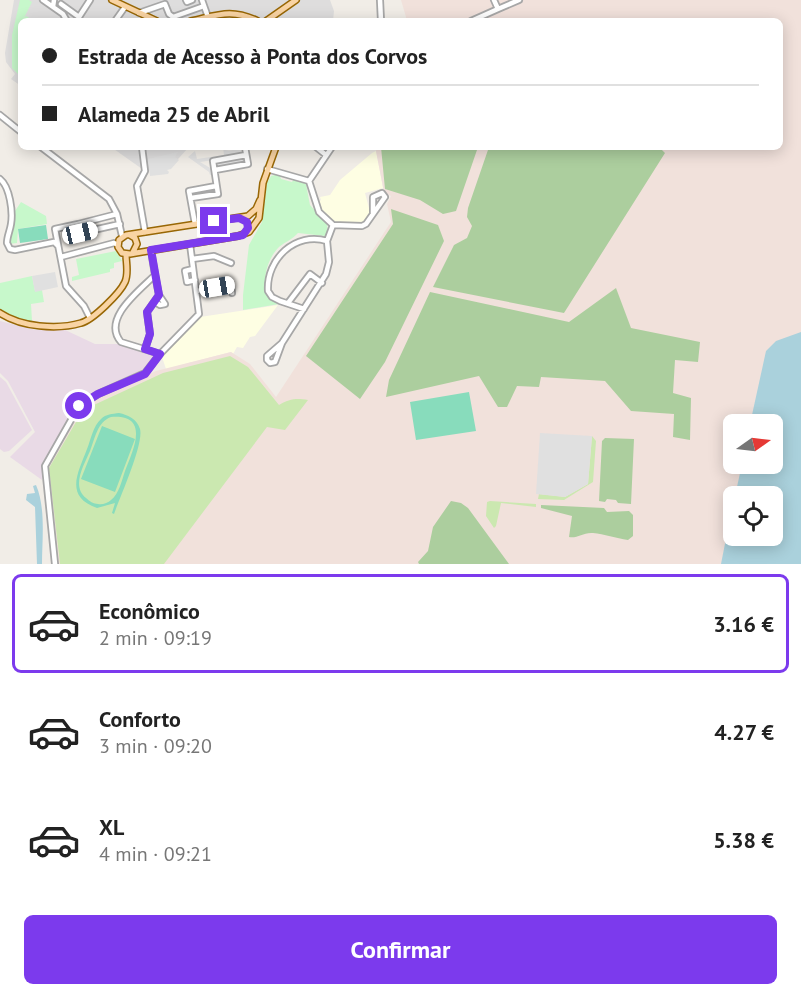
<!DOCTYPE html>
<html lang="pt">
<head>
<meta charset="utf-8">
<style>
	body { margin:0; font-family:"PT Sans",sans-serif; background:#f2f2f2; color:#222; height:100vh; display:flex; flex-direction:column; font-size:22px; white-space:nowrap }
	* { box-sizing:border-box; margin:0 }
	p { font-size:20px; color:#767676 }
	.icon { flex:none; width:33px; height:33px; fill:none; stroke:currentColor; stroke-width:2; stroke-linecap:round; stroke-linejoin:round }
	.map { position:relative; height:564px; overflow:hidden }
	.panel { display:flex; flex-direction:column; background:#fff; flex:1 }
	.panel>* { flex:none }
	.hud { position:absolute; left:18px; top:18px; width:765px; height:132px; border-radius:9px; box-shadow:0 3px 15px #0003; display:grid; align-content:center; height:132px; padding:0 24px; background:#fff }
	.needle { width:39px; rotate:76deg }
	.tools { position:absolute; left:723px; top:414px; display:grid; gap:12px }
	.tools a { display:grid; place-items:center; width:60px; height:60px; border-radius:9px; background:#fff; box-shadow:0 3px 15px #0003; font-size:30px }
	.end { position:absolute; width:27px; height:27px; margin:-14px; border:8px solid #7c3aed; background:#fff; box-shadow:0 0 0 3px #fff }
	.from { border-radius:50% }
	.car { position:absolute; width:18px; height:36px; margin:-18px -9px; border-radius:8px; box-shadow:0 0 4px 2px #0007; background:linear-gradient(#fff 24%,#345 0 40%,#fff 0 76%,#345 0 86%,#fff 0) }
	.hud b { display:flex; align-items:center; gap:21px; height:57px; font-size:22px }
	.hud b+b { border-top:2px solid #e0e0e0 }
	.hud i { width:15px; height:15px; background:#222 }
	ul { padding:10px 0 0; list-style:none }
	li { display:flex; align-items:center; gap:18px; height:99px; margin:0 12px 9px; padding:0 12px; border:3px solid transparent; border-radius:9px }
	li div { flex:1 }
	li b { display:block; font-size:22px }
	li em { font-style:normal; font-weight:600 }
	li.selected { border-color:#7c3aed }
	li>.icon { width:54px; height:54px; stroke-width:1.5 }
	.cta { display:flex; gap:12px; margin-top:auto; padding:12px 24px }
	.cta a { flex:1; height:69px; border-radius:9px; background:#7c3aed; color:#fff; font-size:24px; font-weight:600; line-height:69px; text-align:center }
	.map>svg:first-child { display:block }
	.residential { fill:#dedddd }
	.industrial { fill:#e9dae6 }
	.education { fill:#fefee3 }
	.military { fill:#f1e1db; fill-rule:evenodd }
	.grass { fill:#cbe8b0 }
	.forest { fill:#acce9e }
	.park { fill:#c7f8cb }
	.pitch { fill:#88dcbc; fill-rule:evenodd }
	.parking { fill:#e0e0e0 }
	.water { fill:#aad1dc }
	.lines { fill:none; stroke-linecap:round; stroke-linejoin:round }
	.minor-casing { stroke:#a7a7a7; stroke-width:8 }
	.major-casing { stroke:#986705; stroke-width:8 }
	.minor { stroke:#fff; stroke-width:4.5 }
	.major { stroke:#f9d4a4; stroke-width:5 }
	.route { stroke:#7c3aed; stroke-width:8 }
</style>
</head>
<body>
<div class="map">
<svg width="801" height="564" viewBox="0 0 801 564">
	<rect width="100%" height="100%" fill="#f1ede7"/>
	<path class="residential" d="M 14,0 L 330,0 L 334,11 L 333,21 L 21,21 L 21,86 L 11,79 L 15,74 L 6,62 L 5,53 Z
		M 111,147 L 189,147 L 169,169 L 145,171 Z"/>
	<path class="industrial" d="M 0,321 L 36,330 L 63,329 L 95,344 L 118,344 L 156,354 L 153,364 L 146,371 L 79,401 L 43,462 L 42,480 L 10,457 L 35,432 L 8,381 L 0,373 Z
		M 0,377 L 6,382 L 32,430 L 9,451 L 4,452 L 0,449 Z"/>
	<path class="education" d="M 376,151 L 383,188 L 365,193 L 370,212 L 368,217 L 363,224 L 336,222 L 321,210 L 318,202 L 321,200 L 320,197 L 330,195 L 340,180 L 372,153 Z
		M 278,305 L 255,336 L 250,337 L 243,348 L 237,347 L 233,354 L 231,352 L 166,369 L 162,357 L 200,317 Z"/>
	<path class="military" d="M 401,0 L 801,0 L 801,564 L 57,564 L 47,468 L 81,406 L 156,371 L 231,352 L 250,364 L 276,397 L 391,222 L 387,204 L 391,196 L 384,192 L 376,151 L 377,147 L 780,147 L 780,21 L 405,21 L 406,17 ZM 734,424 L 772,424 L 772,464 L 734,464 ZM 734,496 L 772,496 L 772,536 L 734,536 Z"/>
	<path class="grass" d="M 230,356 L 248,367 L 279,405 C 289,399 296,398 308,400 L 285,430 L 267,427 L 164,564 L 60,564 L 49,468 L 83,410 L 163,373 Z
		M 592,436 L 596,441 L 593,482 L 564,500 L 538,499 L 539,494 L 565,497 L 588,484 Z
		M 490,501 L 536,504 L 536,507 L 501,503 L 496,526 L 494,528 L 486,516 L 487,502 Z"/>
	<path class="forest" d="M 381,147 L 478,147 L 456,211 L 443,214 L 420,200 L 385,189 Z
		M 489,147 L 659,147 L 665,153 L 564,313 L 433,287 L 454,245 L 467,238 L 472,226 L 467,217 L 468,208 Z
		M 391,209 L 438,225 L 444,241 L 385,362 L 360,399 L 306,356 L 393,224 Z
		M 616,288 L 631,328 L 700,342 L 698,362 L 675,360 L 673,393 L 691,398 L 690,440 L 673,437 L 674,414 L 631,411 L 605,381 L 541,377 L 539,387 L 517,386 L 507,407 L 498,407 L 479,376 L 386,397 L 389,380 L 430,292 L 569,322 Z
		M 605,438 L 634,439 L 631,504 L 618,503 L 616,500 L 607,499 L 605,502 L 599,501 L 602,441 Z
		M 451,501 L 461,503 L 468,508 L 509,564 L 419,564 L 418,562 L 428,551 L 433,527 Z
		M 541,505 L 604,508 L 607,512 L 629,511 L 633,515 L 633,536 L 628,540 C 616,538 604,534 593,533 C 583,532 577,539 569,537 L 572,516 L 541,508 Z"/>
	<path class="park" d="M 20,0 L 29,0 L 32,2 L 24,18 L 26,16 L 34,21 L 21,21 L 21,72 L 19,75 L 12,68 L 12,35 Z
		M 275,175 L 280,175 L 281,179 L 292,182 L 294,179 L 306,184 L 310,205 L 327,224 L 328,233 L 325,236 L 298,233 C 293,239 285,242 279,247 C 264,262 258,293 279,304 L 243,310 L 243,295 L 249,245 L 262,222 L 267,183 L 271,176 Z
		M 21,202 L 46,216 L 47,224 L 18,229 L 17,243 L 9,244 C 10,233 16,222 15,211 Z
		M 116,251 L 122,261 L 114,263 L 114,268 L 110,269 L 110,272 L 72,281 L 72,277 L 79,275 L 76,259 Z
		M 32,276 L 35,291 L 42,290 L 44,302 L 31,304 L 32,321 C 21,323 9,318 0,312 L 0,283 Z"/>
	<path class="pitch" d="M 46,225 L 48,239 L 20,243 L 18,229 Z
		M 469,392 L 476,431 L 416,440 L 410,402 Z
		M 119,413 C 128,415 137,419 140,429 C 144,444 120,497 114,514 L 112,513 L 115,503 L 97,508 C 64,496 78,473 87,449 C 91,439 93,426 101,419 C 106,414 112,414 119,413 ZM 111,417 C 151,414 133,450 125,471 C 122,480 119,494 111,500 C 108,503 102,505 98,504 C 94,504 89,501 86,498 C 71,486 84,465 90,451 C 95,439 97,422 111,417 Z
		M 102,426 L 135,439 L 115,492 L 81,479 Z"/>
	<path class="parking" d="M 223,147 L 229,147 L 229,150 L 225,151 L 241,149 L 242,156 L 245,155 L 247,164 L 215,170 L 213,161 L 235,157 L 200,162 L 212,169 L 213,175 L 210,175 L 209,172 L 188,157 L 195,151 L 197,159 L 224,155 Z
		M 178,152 L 175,157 L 179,160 L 171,169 L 167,170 L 169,172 L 168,174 L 150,176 L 148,159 Z
		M 55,272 L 58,287 L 35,292 L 32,276 Z
		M 540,433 L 592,436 L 588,484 L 565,497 L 536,494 Z"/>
	<path class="water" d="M 801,332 L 801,564 L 721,564 L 733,503 L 734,536 L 772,536 L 772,496 L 735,496 L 742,464 L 772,464 L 772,424 L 750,424 L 766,351 L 776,341 Z
		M 36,485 C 46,508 42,540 42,564 L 37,564 L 35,507 L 26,500 L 27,494 L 35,493 L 33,486 Z"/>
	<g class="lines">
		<g class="minor-casing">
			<path id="minor" d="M 43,0 L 53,7
				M 54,0 L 53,7 L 63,14 L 67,21
				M 186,0 L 187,2 L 192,0
				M 202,0 L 209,20
				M 380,0 L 381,21
				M 61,4 L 79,17 L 90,0
				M 498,9 L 519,0
				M 139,13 L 165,4 L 169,14 L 173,17 L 204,6
				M 115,21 L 125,7
				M 471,21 L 498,9 L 494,0
				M 0,115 L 21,132
				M 41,147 L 109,199 L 117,214 L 122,236
				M 142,147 L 145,171 L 137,186 L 145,232
				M 316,147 L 326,155
				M 267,169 L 309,181 L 319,212 L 333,225 L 362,226 L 366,224 L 385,197 L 382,193 L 373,197 L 373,213
				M 215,170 L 248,164 L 245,147
				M 0,179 C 10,187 13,212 11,224 C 10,231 7,236 7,243 L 10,249 L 15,250 L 54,242 L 58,246
				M 309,181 L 332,147
				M 191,198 L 218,194 L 213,161 L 246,155
				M 117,214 L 78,224 L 80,233 L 120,224
				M 78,224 L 55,229 L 66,286 L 84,306 L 90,318
				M 195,224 L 189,191 L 216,186
				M 151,250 L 155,275 C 140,290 101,319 121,342 L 160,354 L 199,314 L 190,244
				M 61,257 L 114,243 L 118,245
				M 192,259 L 214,256 L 231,263
				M 193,269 L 185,271 L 187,282 L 195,280
				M 197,291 L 231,285 L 232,293
				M 155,302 L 160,305 L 165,304 L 159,295
				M 288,303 L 310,274 L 322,283
				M 304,309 L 280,301 L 272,297 L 268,291 C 266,259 296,231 327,241
				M 282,343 L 267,356 L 267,360 L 270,363 L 275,362 L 282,343 L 326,274 L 329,262 L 327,241 L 333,225
				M 145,349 L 150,334 L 147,312 L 159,295 L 155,275
				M 55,564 L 45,466 L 79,406 L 98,394 L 145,373 L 160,354"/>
		</g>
		<g class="major-casing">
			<path id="major" d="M 112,0 L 157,21
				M 191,21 C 218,15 231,8 258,21
				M 266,21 L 296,0
				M 260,200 L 256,209 L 248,216 L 126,235 L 119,240 L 118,247 L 122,253 L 130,254 L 238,236 L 249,232 L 259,218 L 263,183 L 276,147
				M 130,235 L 135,238 L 137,244 L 133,252
				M 0,313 C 21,327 57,330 81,323 C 93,320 120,293 125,282 C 129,273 126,263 126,254"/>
		</g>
		<use href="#minor" class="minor"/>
		<use href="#major" class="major"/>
	</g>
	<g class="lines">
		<path class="route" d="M 79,406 L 98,394 L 145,374 L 160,354 L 145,349 L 150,334 L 147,312 L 159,295 L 151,250 L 238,236 L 243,235 L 248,228 L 247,222 L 239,218 L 214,221"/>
	</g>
</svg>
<div class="tools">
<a><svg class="needle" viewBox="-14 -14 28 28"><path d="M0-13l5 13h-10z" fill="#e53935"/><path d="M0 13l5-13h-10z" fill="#767676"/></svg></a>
<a><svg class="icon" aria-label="locate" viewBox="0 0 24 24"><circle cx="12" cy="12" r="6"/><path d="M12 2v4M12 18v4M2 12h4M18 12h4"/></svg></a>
</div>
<i class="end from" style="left:79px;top:406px"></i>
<i class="end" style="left:214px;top:221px"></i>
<i class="car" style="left:80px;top:233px;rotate:77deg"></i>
<i class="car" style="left:217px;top:287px;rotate:80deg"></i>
<div class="hud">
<b><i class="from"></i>Estrada de Acesso à Ponta dos Corvos</b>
<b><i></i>Alameda 25 de Abril</b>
</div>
</div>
<section class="panel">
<ul>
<li class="selected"><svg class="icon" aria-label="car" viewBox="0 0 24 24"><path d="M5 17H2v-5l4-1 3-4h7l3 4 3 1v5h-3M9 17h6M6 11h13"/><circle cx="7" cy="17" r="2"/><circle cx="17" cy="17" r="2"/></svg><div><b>Econômico</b><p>2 min · 09:19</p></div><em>3.16 €</em></li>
<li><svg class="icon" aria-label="car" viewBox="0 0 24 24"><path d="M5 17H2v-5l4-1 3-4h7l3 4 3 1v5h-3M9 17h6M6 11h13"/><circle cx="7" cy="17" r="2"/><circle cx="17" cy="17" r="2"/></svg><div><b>Conforto</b><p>3 min · 09:20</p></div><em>4.27 €</em></li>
<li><svg class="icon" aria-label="car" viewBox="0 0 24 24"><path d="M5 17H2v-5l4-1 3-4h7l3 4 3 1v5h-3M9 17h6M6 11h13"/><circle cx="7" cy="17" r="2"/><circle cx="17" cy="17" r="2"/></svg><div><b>XL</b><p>4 min · 09:21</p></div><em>5.38 €</em></li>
</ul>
<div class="cta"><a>Confirmar</a></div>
</section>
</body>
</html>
